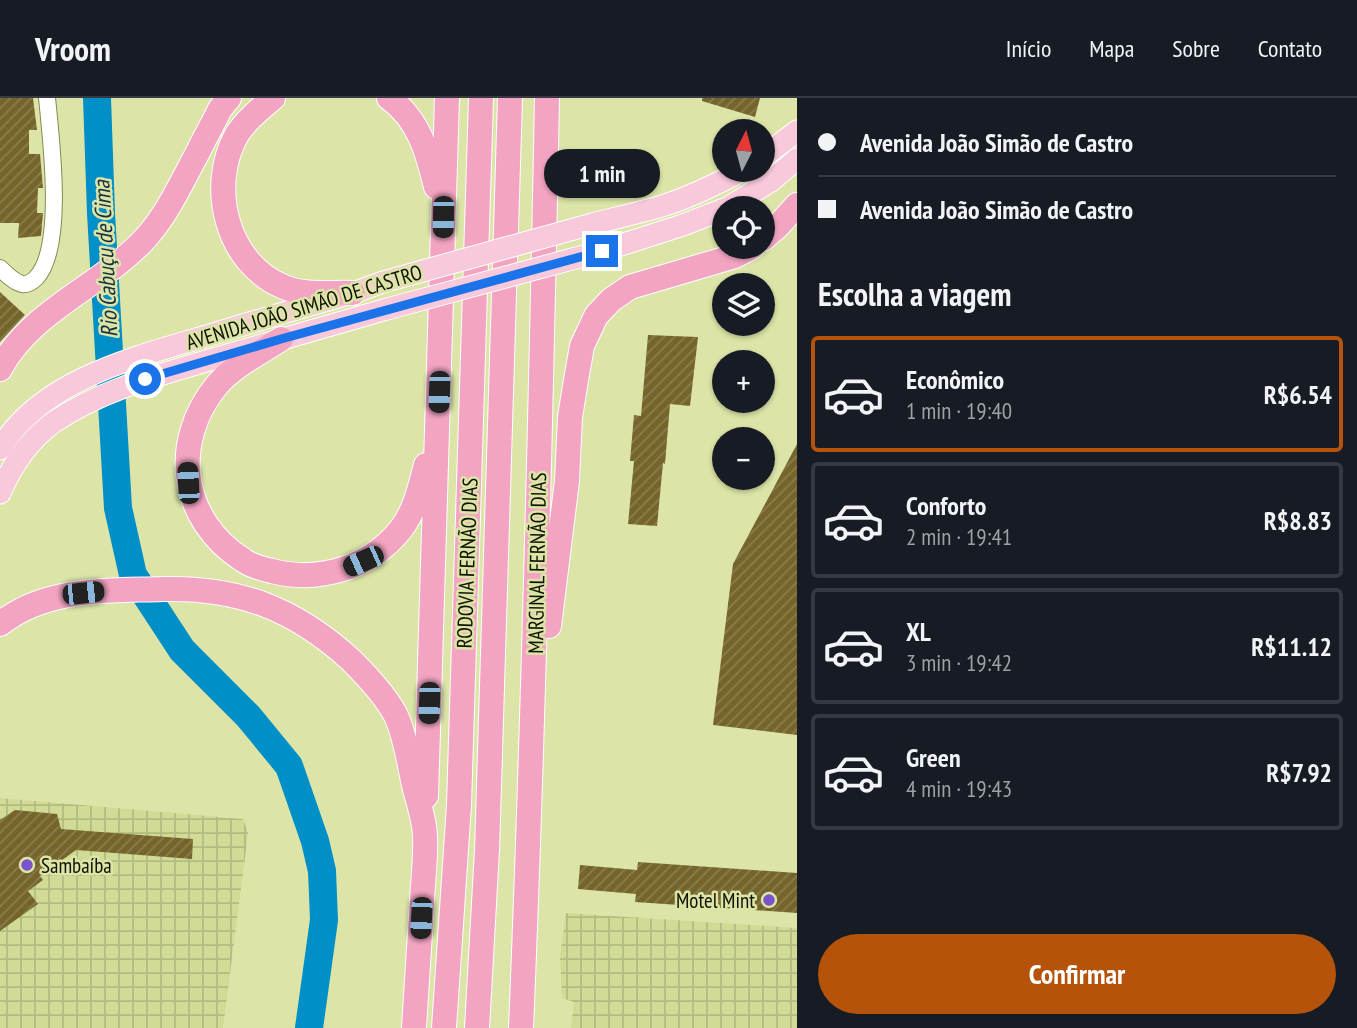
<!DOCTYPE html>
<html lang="pt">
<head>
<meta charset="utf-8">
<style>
	body { margin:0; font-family:"PT Sans Narrow",sans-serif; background:#242831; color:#f1f3f6; height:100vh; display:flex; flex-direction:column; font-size:26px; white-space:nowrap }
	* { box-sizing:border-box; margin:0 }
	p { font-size:23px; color:#9ea1a6 }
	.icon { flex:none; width:38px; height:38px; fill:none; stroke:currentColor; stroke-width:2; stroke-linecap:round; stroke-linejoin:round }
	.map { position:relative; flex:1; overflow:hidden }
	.drawer { display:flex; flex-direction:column; background:#171b24; width:560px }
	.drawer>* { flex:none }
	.top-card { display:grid; align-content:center; height:154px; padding:0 21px; background:#171b24 }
	.needle { width:46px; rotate:6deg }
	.buttons { position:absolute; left:712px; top:21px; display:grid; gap:14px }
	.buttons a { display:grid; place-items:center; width:63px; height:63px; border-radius:50%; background:#171b24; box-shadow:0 2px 5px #0004; font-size:35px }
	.end { position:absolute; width:32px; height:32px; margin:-16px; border:9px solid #1a73e8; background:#fff; box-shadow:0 0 0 4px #fff }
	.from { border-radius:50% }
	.bubble { position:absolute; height:49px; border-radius:24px; background:#171b24; box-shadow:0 2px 5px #0004; font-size:23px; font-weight:700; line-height:49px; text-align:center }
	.car { position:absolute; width:21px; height:42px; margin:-21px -10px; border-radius:9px; box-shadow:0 0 5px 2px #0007; background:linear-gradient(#222 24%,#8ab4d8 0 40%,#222 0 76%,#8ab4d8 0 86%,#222 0) }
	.top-card b { display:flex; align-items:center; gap:24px; height:66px; font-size:26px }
	.top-card b+b { border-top:2px solid #363941 }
	.top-card i { width:18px; height:18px; background:#f1f3f6 }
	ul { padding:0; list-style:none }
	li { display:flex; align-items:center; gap:21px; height:116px; margin:0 14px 10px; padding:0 7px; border:4px solid #363941; border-radius:7px }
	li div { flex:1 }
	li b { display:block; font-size:26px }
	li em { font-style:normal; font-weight:700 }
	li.on { border-color:#b45309 }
	li>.icon { width:63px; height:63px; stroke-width:1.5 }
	h2 { padding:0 21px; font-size:32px; line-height:84px }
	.action { display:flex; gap:14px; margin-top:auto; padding:14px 21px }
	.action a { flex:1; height:80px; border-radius:42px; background:#b45309; color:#fff; font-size:28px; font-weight:700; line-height:80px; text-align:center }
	header { display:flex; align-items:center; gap:42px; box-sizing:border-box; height:98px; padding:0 35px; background:#171b24; border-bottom:2px solid #363941 }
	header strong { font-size:33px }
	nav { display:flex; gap:38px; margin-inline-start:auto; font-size:24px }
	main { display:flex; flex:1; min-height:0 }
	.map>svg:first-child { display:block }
	.industrial { fill:url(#industrial-grid) }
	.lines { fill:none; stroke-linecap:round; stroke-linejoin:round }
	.river { stroke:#008fc6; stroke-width:28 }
	.building { fill:url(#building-hatch) }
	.minor-casing { stroke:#838a4f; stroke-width:18 }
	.major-casing { stroke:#fff; stroke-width:23 }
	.highway-casing { stroke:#fff; stroke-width:26 }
	.minor { stroke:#fff; stroke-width:16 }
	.major { stroke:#f8c8db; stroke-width:21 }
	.highway { stroke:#f3a4c3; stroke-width:24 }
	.major-bridge-casing { stroke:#fff; stroke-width:23; stroke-linecap:butt }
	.major-bridge { stroke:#f8c8db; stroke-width:21 }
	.route { stroke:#1a73e8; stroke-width:9 }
	.poi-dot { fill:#7a52cc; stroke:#dce5a7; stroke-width:2.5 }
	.labels { text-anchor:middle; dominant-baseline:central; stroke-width:5; stroke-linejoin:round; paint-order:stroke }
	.street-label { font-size:21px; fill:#111300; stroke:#dce5a7 }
	.poi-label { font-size:21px; fill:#111300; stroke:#dce5a7; text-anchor:start }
	.water-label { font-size:23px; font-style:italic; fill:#19313e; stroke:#dce5a7 }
</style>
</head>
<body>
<header>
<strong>Vroom</strong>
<nav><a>Início</a><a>Mapa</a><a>Sobre</a><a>Contato</a></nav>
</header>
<main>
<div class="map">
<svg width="797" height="930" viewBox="0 0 797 930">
	<defs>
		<pattern id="industrial-grid" width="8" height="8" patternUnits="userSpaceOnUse" patternTransform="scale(1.75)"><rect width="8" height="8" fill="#d1db96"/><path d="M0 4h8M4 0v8" fill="none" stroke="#b2bb80"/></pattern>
		<pattern id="building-hatch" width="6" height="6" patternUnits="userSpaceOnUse" patternTransform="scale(1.75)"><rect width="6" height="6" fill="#75652a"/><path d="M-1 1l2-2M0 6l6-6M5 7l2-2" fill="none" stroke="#897e53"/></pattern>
	</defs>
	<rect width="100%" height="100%" fill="#dce5a7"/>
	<path class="industrial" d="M 0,700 L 243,721 L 248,734 L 247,744 L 223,930 L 0,930 Z
		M 566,815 L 797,830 L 797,930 L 571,930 L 574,904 L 562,900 L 560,858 Z"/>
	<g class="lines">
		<path class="river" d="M 97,0 L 101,115 L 118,410 L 133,477 L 182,552 L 248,618 L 289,668 L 315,743 L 322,773 L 324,822 L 309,930"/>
	</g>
	<path class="building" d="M 0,0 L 33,0 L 37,32 L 29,32 L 29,56 L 40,56 L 43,90 L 38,90 L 37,115 L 43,115 L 41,138 L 18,140 L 19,125 L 0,125 Z
		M 702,0 L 760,0 L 755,19 L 702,3 Z
		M 0,194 L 25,217 L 0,244 Z
		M 648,237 L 698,239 L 690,308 L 670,306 L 665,366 L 663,365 L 657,428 L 628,426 L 634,363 L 630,363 L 634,317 L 641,318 Z
		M 797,346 L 797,637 L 713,627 L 733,466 Z
		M 15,712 L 57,716 L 61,731 L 193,741 L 192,761 L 76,752 L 40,778 L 43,782 L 28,793 L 38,806 L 0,833 L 0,722 Z
		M 638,764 L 797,775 L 797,815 L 635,804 L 636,796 L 578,791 L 580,767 L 637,772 Z"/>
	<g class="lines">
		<g class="minor-casing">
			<path id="minor" d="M 0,170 C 6,176 14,184 22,186 C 28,187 32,184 36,180 C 65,150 51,41 47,0"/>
		</g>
		<g class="major-casing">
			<path id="major" d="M 763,59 L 797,33
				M 727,110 L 771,83 L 797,61
				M 592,126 C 615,120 639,115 662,108 C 691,99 717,86 743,72
				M 602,153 L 683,127 L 724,111
				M 0,351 C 42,280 140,258 213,236 C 259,222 306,208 353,195 L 383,184
				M 0,395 C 12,367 29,342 54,324 C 101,292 159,277 213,261 C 271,244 329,228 387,211"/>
		</g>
		<g class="highway-casing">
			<path id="highway" d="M 273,0 C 260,11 245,23 236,38 C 208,90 227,166 284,189 C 304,198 331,194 353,195
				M 389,0 C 419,21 428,56 436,89
				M 763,141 L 777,129 L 797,107
				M 281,241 C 260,255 233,268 217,287 C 170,344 180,422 243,462 C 251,468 263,471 272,473 C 319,485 370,470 401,431 C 415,413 420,389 426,367
				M 0,271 C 30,214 98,189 142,144 C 167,118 181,85 198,54 C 205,39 213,26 220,11 L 229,0
				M 0,526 C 46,489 107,493 163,491 C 239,489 295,511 351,562 C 367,578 388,600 397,620 C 406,641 409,665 414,687 C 418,704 425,722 425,739 C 426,760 423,782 422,803 C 419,845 417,888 414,930
				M 549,528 L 567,383 L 570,319 L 576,282 L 582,248 L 596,218 L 611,202 L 630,189 L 735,158 L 752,149
				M 426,698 L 447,0
				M 444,930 L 459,707 L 481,0
				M 477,930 L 487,752 L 510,0
				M 521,930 C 534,620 541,310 547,0"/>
		</g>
		<use href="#minor" class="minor"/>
		<use href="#major" class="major"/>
		<use href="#highway" class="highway"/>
		<g class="major-bridge-casing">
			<path id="major-bridge" d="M 383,184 L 592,126
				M 387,211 L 602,153"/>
		</g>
		<use href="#major-bridge" class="major-bridge"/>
	</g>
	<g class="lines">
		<path class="route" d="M 145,281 L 281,241 L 602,153"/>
	</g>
	<g class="poi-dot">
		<circle cx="27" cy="767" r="7"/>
		<circle cx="769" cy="802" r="7"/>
	</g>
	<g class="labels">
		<g class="street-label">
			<text transform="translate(304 209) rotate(-17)">AVENIDA JOÃO SIMÃO DE CASTRO</text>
			<text transform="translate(467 465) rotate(-88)">RODOVIA FERNÃO DIAS</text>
			<text transform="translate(537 465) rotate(-89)">MARGINAL FERNÃO DIAS</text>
		</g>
		<g class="poi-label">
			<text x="41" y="767">Sambaíba</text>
			<text x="755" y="802" text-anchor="end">Motel Mint</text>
		</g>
		<g class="water-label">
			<text transform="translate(105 161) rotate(-93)">Rio Cabuçu de Cima</text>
		</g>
	</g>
</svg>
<div class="buttons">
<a><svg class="needle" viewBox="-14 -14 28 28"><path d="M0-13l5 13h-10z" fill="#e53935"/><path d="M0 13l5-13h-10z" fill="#9ea1a6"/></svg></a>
<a><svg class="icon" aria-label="locate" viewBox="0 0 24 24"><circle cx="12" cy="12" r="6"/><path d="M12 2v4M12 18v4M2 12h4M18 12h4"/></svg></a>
<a><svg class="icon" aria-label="layers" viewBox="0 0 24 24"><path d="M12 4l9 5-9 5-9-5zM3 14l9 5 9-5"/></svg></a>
<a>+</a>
<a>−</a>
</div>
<i class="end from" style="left:145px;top:281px"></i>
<i class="end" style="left:602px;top:153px"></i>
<div class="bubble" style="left:544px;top:51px;width:116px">1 min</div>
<i class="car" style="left:443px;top:119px;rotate:181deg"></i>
<i class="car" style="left:439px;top:294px;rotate:182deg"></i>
<i class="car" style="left:188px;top:385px;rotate:357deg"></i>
<i class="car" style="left:363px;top:463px;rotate:246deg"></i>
<i class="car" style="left:83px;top:495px;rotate:84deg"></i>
<i class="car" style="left:429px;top:605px;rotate:182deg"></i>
<i class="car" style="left:421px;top:820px;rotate:183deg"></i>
</div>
<section class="drawer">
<div class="top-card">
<b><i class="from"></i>Avenida João Simão de Castro</b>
<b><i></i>Avenida João Simão de Castro</b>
</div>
<h2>Escolha a viagem</h2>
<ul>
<li class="on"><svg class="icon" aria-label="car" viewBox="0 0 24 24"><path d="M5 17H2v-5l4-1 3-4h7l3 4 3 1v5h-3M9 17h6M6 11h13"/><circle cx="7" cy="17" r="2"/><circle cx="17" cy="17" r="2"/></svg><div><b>Econômico</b><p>1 min · 19:40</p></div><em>R$6.54</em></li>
<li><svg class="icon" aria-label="car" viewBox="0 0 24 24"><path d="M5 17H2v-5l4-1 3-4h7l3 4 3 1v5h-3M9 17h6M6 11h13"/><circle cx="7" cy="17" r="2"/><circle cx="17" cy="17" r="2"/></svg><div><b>Conforto</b><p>2 min · 19:41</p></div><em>R$8.83</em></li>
<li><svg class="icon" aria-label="car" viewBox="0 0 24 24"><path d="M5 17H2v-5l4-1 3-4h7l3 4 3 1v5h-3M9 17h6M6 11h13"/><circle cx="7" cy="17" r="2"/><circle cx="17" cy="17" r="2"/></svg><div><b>XL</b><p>3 min · 19:42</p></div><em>R$11.12</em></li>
<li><svg class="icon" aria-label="car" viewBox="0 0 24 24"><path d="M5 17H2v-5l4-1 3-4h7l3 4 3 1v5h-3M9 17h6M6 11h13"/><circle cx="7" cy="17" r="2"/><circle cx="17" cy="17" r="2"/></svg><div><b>Green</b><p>4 min · 19:43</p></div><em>R$7.92</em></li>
</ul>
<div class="action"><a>Confirmar</a></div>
</section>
</main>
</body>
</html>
